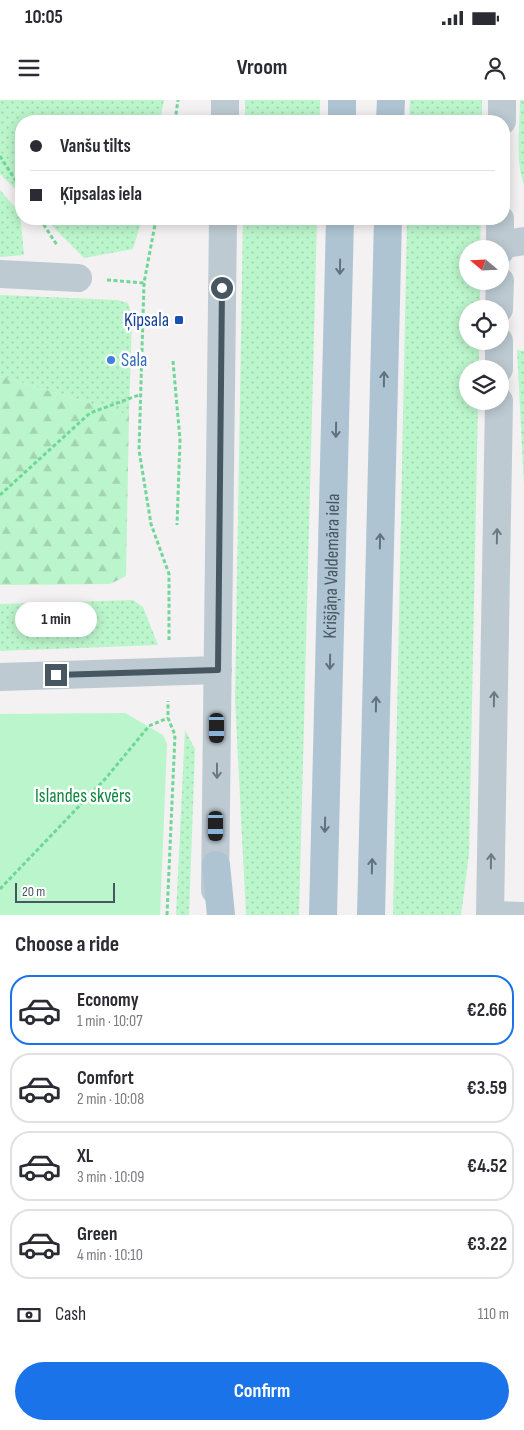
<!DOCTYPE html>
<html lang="en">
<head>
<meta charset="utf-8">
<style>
	body { margin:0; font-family:"Sofia Sans Condensed",sans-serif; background:#f2f2f3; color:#2b2b33; height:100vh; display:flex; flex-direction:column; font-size:19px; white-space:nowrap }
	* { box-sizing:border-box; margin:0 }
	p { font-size:16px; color:#7c7c81 }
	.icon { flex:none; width:28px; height:28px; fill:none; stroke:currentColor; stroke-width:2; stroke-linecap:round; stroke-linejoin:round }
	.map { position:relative; height:815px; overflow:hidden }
	.side { display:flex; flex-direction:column; background:#fff; flex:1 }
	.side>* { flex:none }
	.banner { position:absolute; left:15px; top:15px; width:495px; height:110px; border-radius:20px; box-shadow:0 2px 12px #0003; display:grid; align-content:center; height:110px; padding:0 15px; background:#fff }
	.needle { width:32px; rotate:289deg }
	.fabs { position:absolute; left:459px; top:140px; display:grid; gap:10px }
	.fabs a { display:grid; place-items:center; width:50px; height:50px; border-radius:50%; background:#fff; box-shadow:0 2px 12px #0003; font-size:25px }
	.scale { position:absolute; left:15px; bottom:12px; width:100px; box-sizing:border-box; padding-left:5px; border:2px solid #465761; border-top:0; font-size:14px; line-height:18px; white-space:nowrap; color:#465761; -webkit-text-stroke:4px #fff; paint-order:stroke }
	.end { position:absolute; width:22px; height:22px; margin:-11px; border:6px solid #465761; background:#fff; box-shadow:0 0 0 2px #fff }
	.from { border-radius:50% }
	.bubble { position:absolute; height:35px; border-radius:18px; background:#fff; box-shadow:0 2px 12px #0003; font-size:16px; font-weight:700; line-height:35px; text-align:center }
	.car { position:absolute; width:15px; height:30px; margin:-15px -8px; border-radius:6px; box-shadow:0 0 4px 1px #0007; background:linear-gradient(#222 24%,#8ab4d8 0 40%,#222 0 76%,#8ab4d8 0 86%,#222 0) }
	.banner b { display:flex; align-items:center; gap:18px; height:48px; font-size:19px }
	.banner b+b { border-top:1px solid #e1e1e2 }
	.banner i { width:12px; height:12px; background:#2b2b33 }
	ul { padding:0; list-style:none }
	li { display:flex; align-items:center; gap:15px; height:70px; margin:0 10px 8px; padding:0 5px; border:2px solid #e1e1e2; border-radius:20px }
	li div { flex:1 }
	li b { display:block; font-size:19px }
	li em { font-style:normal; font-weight:700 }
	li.active { border-color:#1a73e8 }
	li>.icon { width:45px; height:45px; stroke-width:1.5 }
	h2 { padding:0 15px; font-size:22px; line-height:60px }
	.pay { display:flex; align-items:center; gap:12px; height:55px; padding:0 15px; font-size:19px }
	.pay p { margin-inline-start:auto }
	.button { display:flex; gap:10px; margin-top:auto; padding:10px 15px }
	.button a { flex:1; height:58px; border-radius:30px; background:#1a73e8; color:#fff; font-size:20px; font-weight:700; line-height:58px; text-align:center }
	.status { display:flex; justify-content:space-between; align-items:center; height:35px; padding:0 25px; background:#fff; direction:ltr }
	.status svg { height:14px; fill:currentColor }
	header { display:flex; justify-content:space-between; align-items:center; height:65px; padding:0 15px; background:#fff; font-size:22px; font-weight:700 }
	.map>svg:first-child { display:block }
	.grass { fill:url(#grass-dots) }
	.forest { fill:url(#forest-firs) }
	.green { fill:#bbf5cb }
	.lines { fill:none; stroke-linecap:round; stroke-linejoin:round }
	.path { stroke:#6fd798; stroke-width:3; stroke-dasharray:4 2.5; stroke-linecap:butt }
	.service { stroke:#bdcad2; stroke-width:18 }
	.minor { stroke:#bdcad2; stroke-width:28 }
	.tertiary { stroke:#bdcad2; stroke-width:28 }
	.primary { stroke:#aec4d2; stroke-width:28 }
	.oneway { stroke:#60727d }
	.oneway2 { stroke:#6a7a83 }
	.route { stroke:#465761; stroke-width:6 }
	.transit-dot { fill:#1a4fb4; stroke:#fff; stroke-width:2 }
	.shop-dot { fill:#3f7fe0; stroke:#fff; stroke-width:2 }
	.labels { text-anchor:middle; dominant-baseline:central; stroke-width:5; stroke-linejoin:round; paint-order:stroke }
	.transit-label { font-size:19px; fill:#164399; stroke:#fff; text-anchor:end }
	.shop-label { font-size:19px; fill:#366cbe; stroke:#fff; text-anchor:start }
	.street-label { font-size:19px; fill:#465761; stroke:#fff }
	.park-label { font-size:19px; fill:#0d873c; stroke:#fff }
</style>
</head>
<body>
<div class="status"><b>10:05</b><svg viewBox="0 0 49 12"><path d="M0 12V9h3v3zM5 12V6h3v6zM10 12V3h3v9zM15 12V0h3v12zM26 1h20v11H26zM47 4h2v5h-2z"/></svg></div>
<header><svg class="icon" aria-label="menu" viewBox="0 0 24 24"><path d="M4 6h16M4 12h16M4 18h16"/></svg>Vroom<svg class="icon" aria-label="person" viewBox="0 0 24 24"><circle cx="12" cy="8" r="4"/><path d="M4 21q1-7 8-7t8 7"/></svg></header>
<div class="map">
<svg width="524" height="815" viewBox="0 0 524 815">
	<defs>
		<pattern id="grass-dots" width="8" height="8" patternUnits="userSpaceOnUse" patternTransform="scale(1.25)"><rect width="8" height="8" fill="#bbf5cb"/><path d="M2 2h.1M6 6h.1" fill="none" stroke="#a2d4b1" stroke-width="1.8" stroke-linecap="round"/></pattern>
		<pattern id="forest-firs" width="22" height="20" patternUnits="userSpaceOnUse" patternTransform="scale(1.25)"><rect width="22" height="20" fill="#bbf5cb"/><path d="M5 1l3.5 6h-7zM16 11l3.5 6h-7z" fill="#a2d4b1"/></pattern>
	</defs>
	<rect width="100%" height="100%" fill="#f3f1f1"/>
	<path class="grass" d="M 0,0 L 164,0 L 160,21 L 21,21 L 21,95 L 0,74 Z
		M 245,0 L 320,0 L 320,21 L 245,21 Z
		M 410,0 L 482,0 L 482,21 L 409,21 Z
		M 520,0 L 524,0 L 524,84 C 515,64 520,23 520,0 Z
		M 0,90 L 20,113 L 24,155 L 0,157 Z
		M 45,119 L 142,119 L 133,149 L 84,158 Z
		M 243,119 L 317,119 L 299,815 L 246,815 L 235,599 Z
		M 407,119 L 481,119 L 480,149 L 468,149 L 468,181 L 480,181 L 480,209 L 468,209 L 468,241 L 479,241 L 479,269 L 468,269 L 468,301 L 478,301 L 469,754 L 461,815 L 393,815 Z
		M 0,195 L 117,200 L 128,203 L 132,216 L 129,315 L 0,276 Z
		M 517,250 L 524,251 L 524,386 Z
		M 133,500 L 143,507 L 158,545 L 0,551 L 0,504 Z
		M 185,630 L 195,649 L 189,815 L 176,815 Z"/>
	<path class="forest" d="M 0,276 L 129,315 L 126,476 L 110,484 L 0,485 Z"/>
	<path class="green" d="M 125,613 L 163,635 L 167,644 L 160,815 L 0,815 L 0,614 Z"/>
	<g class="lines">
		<path class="path" d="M 175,21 L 178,0
			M 0,56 L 21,89
			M 40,119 L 57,145
			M 156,119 L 144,183 L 139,350 L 151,424 L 169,474 L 169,540
			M 107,180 L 144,183
			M 173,261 L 180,340 L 177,425
			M 0,395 L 90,313 L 139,295
			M 0,789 L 106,678 L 149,626 L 168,618
			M 167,815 L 175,635 L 168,618 L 168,601"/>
		<path class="service" d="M 490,810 L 524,811"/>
		<path class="minor" d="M 0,174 L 78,178"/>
		<path class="tertiary" d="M 225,21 L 225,0
			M 502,21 L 502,0
			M 500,145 L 524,141
			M 500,151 L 500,119
			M 499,209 L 500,181
			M 499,269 L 499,241
			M 0,577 L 218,570
			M 215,790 L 223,119
			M 490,815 L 499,301"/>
		<g class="primary">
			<path d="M 342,21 L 342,0"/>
			<path d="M 390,21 L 391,0"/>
			<path d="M 216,765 L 221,815"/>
			<path id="s1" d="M 323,815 L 340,119"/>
			<path d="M 371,815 L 388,119"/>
		</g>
	</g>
	<defs><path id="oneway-shaft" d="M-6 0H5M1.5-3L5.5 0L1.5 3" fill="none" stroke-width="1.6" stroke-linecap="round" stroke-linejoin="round" transform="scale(1.25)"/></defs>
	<g class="oneway">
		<use href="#oneway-shaft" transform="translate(340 167) rotate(91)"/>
		<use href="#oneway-shaft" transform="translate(384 279) rotate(-89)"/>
		<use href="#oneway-shaft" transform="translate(336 330) rotate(91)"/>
		<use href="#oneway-shaft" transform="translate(380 441) rotate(-89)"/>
		<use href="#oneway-shaft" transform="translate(330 562) rotate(91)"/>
		<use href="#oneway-shaft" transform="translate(376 604) rotate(-89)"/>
		<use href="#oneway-shaft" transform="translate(325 725) rotate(91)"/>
		<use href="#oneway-shaft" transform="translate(372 766) rotate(-89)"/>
	</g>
	<g class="oneway2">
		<use href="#oneway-shaft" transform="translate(497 436) rotate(-89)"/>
		<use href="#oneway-shaft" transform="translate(494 599) rotate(-89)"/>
		<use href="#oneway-shaft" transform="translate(217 671) rotate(90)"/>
		<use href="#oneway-shaft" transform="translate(491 761) rotate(-89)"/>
	</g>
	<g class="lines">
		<path class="route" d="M 56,575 L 218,570 L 222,188"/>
	</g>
	<rect class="transit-dot" x="174" y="215" width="10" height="10" rx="2.5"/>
	<circle class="shop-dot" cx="111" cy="260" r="5"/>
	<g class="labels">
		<g class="transit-label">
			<text x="169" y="220">Ķīpsala</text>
		</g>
		<g class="shop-label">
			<text x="121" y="260">Sala</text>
		</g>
		<g class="street-label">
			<text stroke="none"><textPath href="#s1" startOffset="349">Krišjāņa Valdemāra iela</textPath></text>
		</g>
		<g class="park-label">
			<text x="83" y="696">Islandes skvērs</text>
		</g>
	</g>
</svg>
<div class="fabs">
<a><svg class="needle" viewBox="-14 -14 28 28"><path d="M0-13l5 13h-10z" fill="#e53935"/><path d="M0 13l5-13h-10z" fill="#7c7c81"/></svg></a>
<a><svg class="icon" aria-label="locate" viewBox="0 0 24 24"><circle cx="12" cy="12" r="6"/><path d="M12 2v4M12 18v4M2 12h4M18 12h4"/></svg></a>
<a><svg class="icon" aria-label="layers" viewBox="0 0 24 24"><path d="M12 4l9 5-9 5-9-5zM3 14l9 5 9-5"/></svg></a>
</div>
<div class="scale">20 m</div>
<i class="end from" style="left:222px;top:188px"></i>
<i class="end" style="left:56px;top:575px"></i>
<div class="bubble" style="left:15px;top:502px;width:82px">1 min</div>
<i class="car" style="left:217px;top:628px;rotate:180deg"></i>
<i class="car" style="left:216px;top:726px;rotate:180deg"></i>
<div class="banner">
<b><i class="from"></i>Vanšu tilts</b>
<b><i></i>Ķīpsalas iela</b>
</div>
</div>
<section class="side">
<h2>Choose a ride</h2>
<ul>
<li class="active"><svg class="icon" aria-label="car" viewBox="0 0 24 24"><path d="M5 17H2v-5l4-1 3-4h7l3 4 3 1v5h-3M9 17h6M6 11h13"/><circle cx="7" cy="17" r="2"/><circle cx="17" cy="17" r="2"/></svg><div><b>Economy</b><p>1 min · 10:07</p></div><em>€2.66</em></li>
<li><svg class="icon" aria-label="car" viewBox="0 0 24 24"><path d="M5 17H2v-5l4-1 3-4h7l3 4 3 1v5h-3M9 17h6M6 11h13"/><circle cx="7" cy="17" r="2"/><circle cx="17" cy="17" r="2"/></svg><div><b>Comfort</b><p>2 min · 10:08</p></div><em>€3.59</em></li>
<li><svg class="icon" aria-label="car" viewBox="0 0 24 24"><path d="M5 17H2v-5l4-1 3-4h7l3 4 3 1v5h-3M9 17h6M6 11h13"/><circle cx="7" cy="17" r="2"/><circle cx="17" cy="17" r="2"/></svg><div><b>XL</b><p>3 min · 10:09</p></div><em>€4.52</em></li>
<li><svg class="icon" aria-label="car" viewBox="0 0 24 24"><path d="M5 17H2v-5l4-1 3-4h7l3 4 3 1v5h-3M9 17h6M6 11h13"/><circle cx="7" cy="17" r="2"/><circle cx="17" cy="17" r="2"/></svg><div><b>Green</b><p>4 min · 10:10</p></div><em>€3.22</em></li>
</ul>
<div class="pay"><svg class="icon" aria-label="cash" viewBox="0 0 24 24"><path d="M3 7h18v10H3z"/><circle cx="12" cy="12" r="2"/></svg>Cash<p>110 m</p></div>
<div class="button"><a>Confirm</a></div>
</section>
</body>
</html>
